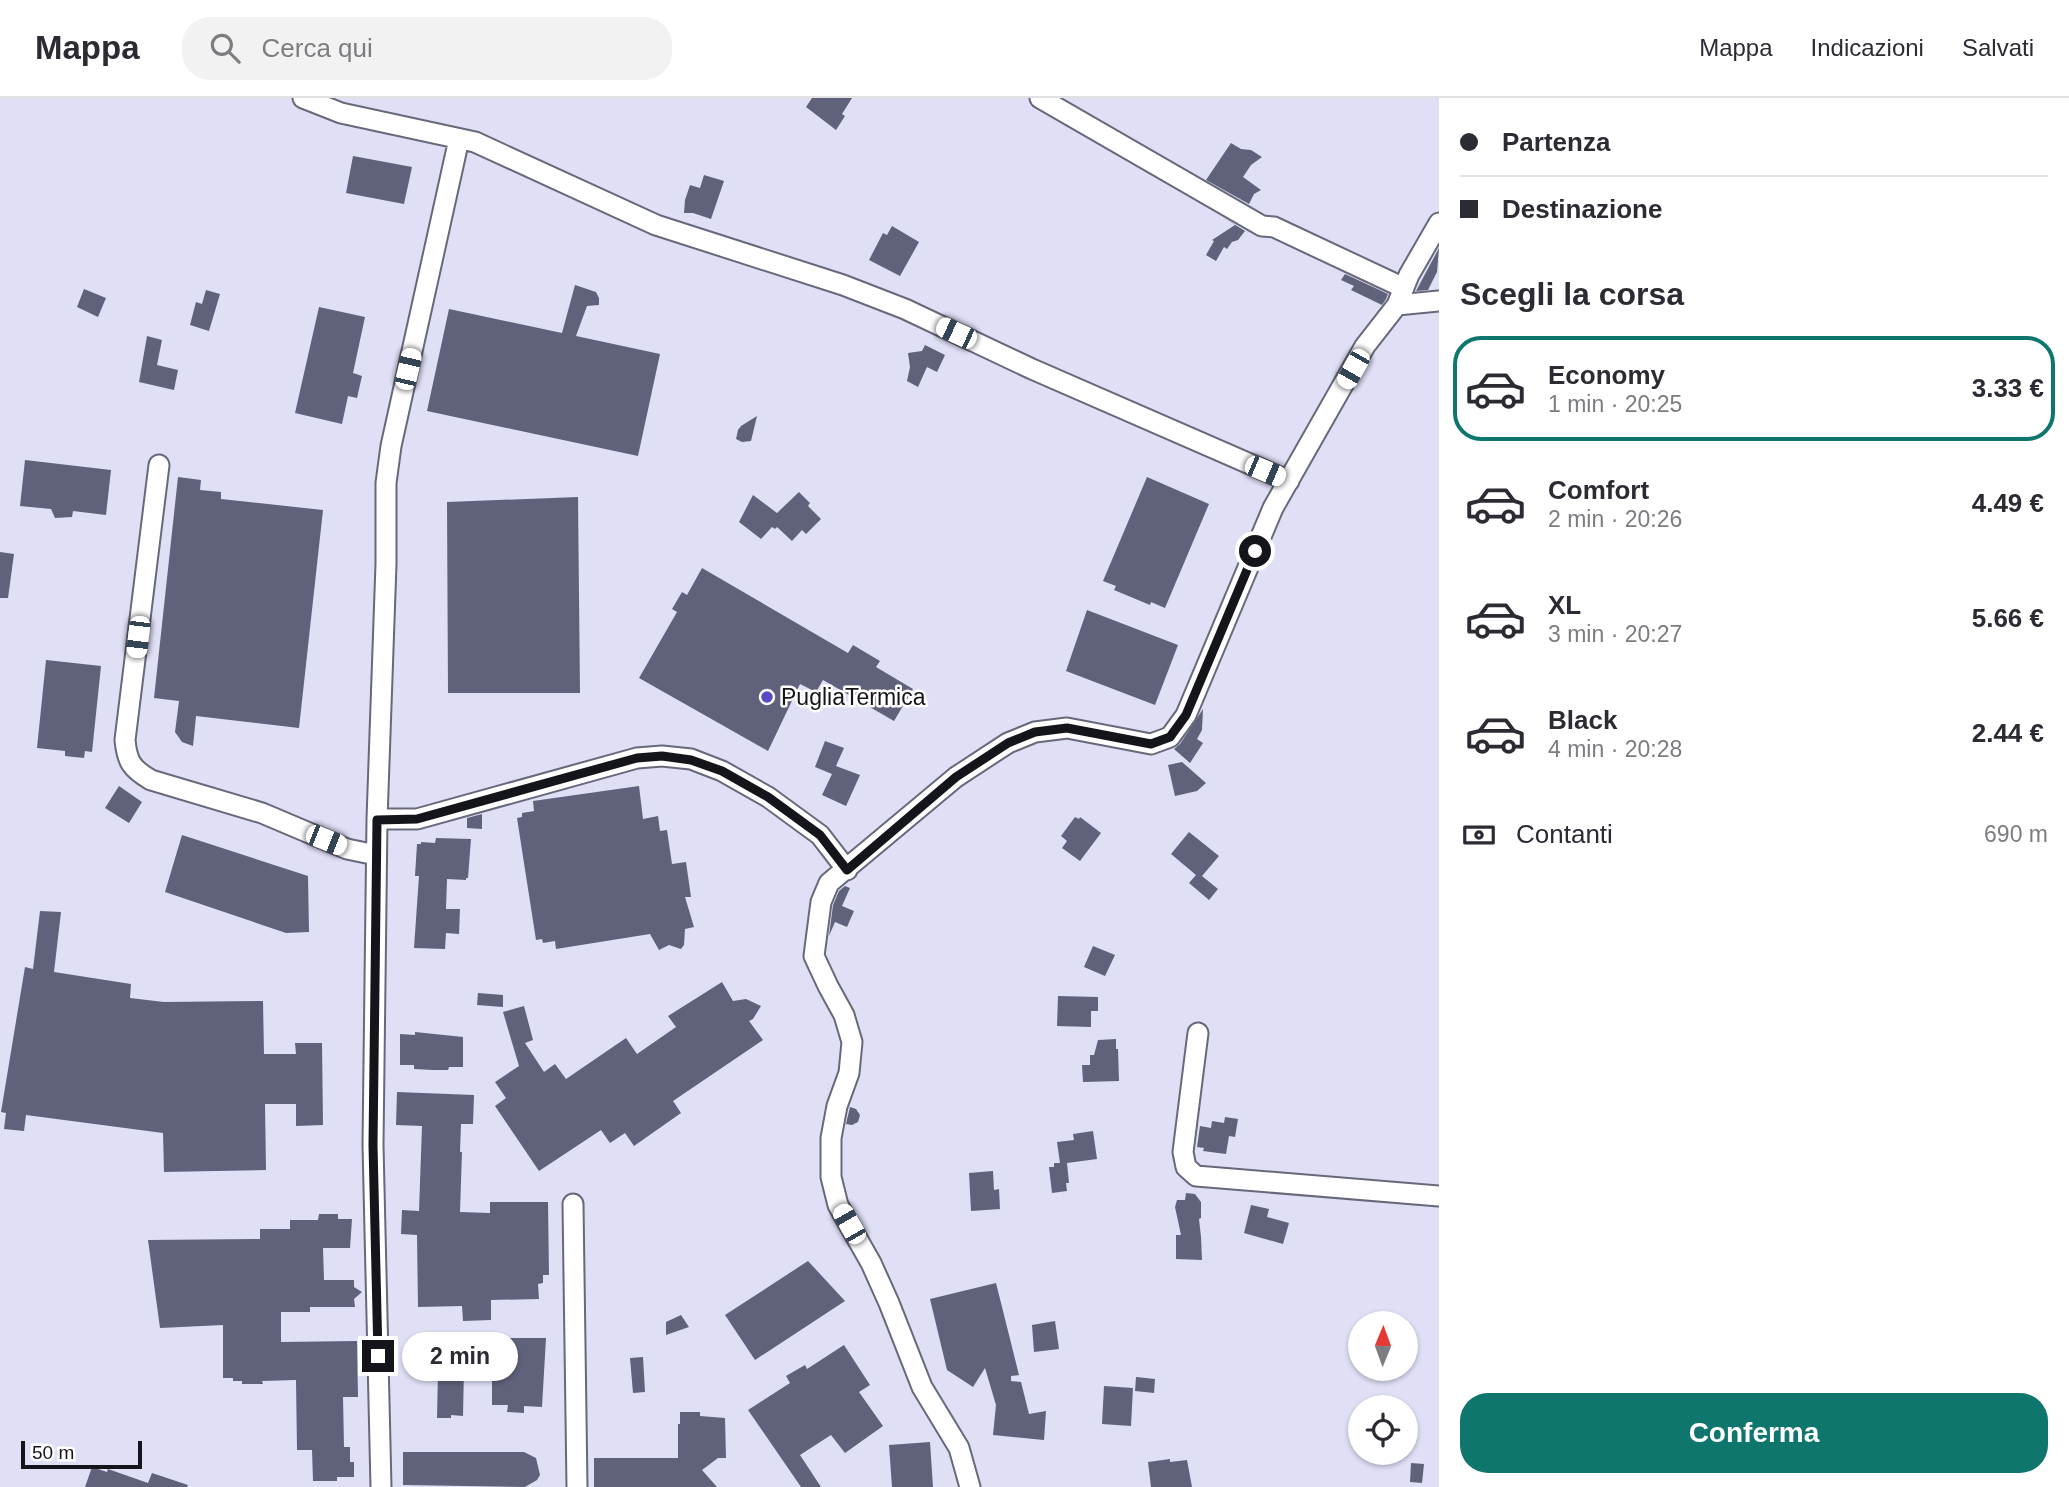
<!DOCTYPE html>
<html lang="it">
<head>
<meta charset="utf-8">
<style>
	body { margin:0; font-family:Arial,sans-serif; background:#f2f2f3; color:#2b2b33; height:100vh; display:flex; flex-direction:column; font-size:26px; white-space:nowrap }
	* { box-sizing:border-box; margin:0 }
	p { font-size:23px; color:#7c7c81 }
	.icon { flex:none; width:38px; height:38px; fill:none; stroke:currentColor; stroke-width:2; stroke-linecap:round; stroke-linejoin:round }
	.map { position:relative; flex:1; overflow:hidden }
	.details { display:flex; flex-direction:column; background:#fff; width:630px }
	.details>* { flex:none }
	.guide { display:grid; align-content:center; height:154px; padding:0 21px; background:#fff }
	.needle { width:46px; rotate:1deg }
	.fabs { position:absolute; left:1348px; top:1213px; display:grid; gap:14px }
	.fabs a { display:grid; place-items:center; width:70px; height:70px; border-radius:50%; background:#fff; box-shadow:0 2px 5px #0004; font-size:35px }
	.scale { position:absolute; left:21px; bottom:18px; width:121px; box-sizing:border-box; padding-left:7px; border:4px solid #14141b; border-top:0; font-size:19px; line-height:24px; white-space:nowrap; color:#14141b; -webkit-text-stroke:5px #fff; paint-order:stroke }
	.end { position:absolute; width:32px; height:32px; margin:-16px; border:9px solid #14141b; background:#fff; box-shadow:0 0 0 4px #fff }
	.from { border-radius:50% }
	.bubble { position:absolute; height:49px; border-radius:24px; background:#fff; box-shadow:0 2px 5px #0004; font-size:23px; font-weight:800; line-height:49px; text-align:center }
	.car { position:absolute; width:21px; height:42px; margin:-21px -10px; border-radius:9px; box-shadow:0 0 5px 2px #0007; background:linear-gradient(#fff 24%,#345 0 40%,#fff 0 76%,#345 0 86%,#fff 0) }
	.guide b { display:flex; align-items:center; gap:24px; height:66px; font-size:26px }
	.guide b+b { border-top:2px solid #e1e1e2 }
	.guide i { width:18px; height:18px; background:#2b2b33 }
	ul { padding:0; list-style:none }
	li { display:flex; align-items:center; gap:21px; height:105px; margin:0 14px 10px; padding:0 7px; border:4px solid transparent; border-radius:28px }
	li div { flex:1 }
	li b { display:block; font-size:26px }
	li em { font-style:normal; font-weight:800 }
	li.current { border-color:#0f766e }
	li>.icon { width:63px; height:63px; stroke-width:1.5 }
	h2 { padding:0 21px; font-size:32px; line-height:84px }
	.pay { display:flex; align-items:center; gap:18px; height:77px; padding:0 21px; font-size:26px }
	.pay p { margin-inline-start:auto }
	.primary-button { display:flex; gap:14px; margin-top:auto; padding:14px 21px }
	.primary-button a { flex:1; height:80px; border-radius:28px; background:#0f766e; color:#fff; font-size:28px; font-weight:800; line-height:80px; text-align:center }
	header { display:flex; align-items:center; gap:42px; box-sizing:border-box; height:98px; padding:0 35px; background:#fff; border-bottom:2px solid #e1e1e2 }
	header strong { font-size:33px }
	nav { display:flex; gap:38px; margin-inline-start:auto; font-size:24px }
	.search { width:490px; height:63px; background:#f2f2f3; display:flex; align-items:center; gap:18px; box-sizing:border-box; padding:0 24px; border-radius:28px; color:#7c7c81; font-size:26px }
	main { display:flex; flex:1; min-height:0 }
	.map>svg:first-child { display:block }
	.building { fill:#60617b }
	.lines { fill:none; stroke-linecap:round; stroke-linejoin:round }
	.minor-casing { stroke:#67687a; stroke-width:23 }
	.minor { stroke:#fff; stroke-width:19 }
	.route { stroke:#14141b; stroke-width:9 }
	.poi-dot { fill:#584ac2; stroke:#fff; stroke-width:2.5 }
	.labels { text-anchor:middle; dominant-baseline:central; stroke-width:5; stroke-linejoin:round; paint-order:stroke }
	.poi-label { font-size:23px; fill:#14141b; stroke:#fff; text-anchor:start }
</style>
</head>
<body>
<header>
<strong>Mappa</strong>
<div class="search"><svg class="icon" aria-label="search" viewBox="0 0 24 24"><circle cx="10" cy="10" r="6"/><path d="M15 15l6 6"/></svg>Cerca qui</div>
<nav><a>Mappa</a><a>Indicazioni</a><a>Salvati</a></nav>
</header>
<main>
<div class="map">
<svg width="1439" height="1389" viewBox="0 0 1439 1389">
	<rect width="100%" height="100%" fill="#dfe0f6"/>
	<path class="building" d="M 812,0 L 852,0 L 842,16 L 845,18 L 836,32 L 806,9 Z
		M 1231,45 L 1241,51 L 1251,52 L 1262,59 L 1251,67 L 1243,79 L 1261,92 L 1254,96 L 1249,106 L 1206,82 Z
		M 353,58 L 412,69 L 404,106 L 346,95 Z
		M 704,77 L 724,83 L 711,121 L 693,115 L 684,115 L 685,102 L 690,87 L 700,90 Z
		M 1219,117 L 1250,136 L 1245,133 L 1238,142 L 1232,144 L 1227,151 L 1224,149 L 1216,163 L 1206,157 L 1214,143 L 1212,142 L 1235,127 Z
		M 892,128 L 919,144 L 900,178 L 869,162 L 883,135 L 887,137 Z
		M 1439,150 L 1437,174 L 1428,192 L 1416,193 Z
		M 1345,176 L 1388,196 L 1386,201 L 1382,207 L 1351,192 L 1354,188 L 1341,182 Z
		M 575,187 L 596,194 L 599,200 L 599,207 L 587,208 L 576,238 L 660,256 L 638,358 L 427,313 L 449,211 L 562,235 Z
		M 84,191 L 106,200 L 98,219 L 77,209 Z
		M 206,192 L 220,196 L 209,233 L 190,227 L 196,204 L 202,206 Z
		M 319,209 L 365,219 L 353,275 L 362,278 L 357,300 L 348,298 L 342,326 L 295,315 Z
		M 147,238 L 162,242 L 157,267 L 178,272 L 174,292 L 139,284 Z
		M 925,247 L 945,257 L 937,274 L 927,269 L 918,289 L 907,283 L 910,269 L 908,255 L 922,253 Z
		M 757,318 L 751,343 L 742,344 L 736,341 L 738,332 L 741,328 Z
		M 25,362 L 111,372 L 106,417 L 73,413 L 72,419 L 55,420 L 51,411 L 20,408 Z
		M 178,379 L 201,382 L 200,392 L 221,394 L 221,401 L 323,412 L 299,630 L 196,618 L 193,648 L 182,644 L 175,634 L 179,603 L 154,600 Z
		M 1147,379 L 1209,406 L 1165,510 L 1151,504 L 1150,507 L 1114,492 L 1116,488 L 1103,483 Z
		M 799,394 L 810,405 L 808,408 L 821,421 L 806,436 L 802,432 L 792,443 L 777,429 L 775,431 L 772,429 L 761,441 L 739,424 L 753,397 L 777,415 Z
		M 578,399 L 580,595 L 448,595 L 447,404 Z
		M 0,454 L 14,456 L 8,500 L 0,500 Z
		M 702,470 L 848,555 L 853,547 L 880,563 L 876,569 L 913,591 L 894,623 L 823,582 L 816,594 L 800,586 L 768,653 L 639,580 L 677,514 L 672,511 L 682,494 L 687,497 Z
		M 1087,512 L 1178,547 L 1155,607 L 1066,573 Z
		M 46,562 L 101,568 L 92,654 L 85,653 L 84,660 L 65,658 L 65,653 L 37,650 Z
		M 1203,611 L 1202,632 L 1197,641 L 1203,645 L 1190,665 L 1174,651 L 1180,646 Z
		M 825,643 L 844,650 L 836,668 L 860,677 L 846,708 L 822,697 L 832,676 L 815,669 Z
		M 1182,664 L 1206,685 L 1197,693 L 1175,698 L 1168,667 Z
		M 119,688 L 142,704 L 129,725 L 105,710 Z
		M 639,688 L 643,721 L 658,718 L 660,733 L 667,732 L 672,766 L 686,764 L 691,799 L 685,799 L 694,829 L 685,831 L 684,847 L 681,851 L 669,847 L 659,852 L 650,836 L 556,851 L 555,843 L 543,845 L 542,841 L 536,842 L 517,720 L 522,719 L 522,715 L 534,713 L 533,703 Z
		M 482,716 L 482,731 L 467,730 L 467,720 Z
		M 1075,719 L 1079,721 L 1080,719 L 1101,735 L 1080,763 L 1062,750 L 1067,743 L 1061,738 Z
		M 1189,734 L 1219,758 L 1202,778 L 1218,791 L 1209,802 L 1189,785 L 1196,777 L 1171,756 Z
		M 182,737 L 308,778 L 309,834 L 286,835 L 165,794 Z
		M 436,740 L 471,741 L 468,780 L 466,780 L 466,782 L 447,781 L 446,811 L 460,811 L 459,836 L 446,835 L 445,851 L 414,850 L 419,778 L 415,778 L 417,746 L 421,746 L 421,744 L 435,745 Z
		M 845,788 L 850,790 L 842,808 L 854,813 L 847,829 L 835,824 L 829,838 L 833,807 L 839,793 Z
		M 40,813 L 61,814 L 54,874 L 131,886 L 130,900 L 164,904 L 263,903 L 264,956 L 296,956 L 295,945 L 322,945 L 323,1027 L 296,1028 L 296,1006 L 265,1006 L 266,1072 L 164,1074 L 163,1035 L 26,1017 L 24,1033 L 4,1031 L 6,1015 L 1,1014 L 25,869 L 33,871 Z
		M 1093,848 L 1115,857 L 1105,878 L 1084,869 Z
		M 722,884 L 733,903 L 746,901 L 761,908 L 753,921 L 749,923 L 763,942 L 673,1003 L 681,1015 L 634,1048 L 625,1035 L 610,1045 L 601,1032 L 539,1073 L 495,1008 L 506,1000 L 495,984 L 519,968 L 503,914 L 524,908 L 533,942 L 525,945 L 544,974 L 555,966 L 566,981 L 626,940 L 637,956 L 676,929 L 668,918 Z
		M 478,895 L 503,897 L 503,909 L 477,907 Z
		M 1058,898 L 1098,899 L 1098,913 L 1091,913 L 1091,929 L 1057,928 Z
		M 415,934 L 463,939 L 463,969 L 449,969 L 448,972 L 433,972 L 414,971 L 414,967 L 400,967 L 400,936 L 415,937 Z
		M 1116,941 L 1116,951 L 1118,951 L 1119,983 L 1083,984 L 1082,967 L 1090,967 L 1090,957 L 1094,957 L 1098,942 Z
		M 397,994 L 474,997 L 473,1026 L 461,1026 L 460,1054 L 462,1054 L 460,1114 L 490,1115 L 490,1104 L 548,1104 L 549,1177 L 543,1177 L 543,1185 L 538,1186 L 539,1201 L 491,1202 L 491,1222 L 463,1223 L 462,1208 L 418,1209 L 417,1137 L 401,1136 L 402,1112 L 419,1113 L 422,1028 L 396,1027 Z
		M 850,1009 L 856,1011 L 860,1017 L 858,1024 L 852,1027 L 846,1026 Z
		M 1225,1019 L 1238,1021 L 1235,1039 L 1229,1038 L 1226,1056 L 1203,1053 L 1204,1050 L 1197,1049 L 1200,1028 L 1211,1030 L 1212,1023 L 1224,1025 Z
		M 1093,1033 L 1097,1061 L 1067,1065 L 1069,1085 L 1066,1085 L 1067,1093 L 1052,1095 L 1049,1069 L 1054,1069 L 1054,1065 L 1060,1065 L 1057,1044 L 1074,1042 L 1073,1036 Z
		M 993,1073 L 994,1092 L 999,1091 L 1000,1111 L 971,1113 L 969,1075 Z
		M 1186,1095 L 1195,1096 L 1201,1104 L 1201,1120 L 1199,1121 L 1201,1139 L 1202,1162 L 1176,1161 L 1176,1137 L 1181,1137 L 1175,1109 L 1177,1102 L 1185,1102 Z
		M 1251,1107 L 1269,1111 L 1267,1119 L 1289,1125 L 1283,1146 L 1244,1135 Z
		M 319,1116 L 338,1116 L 338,1121 L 352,1121 L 350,1150 L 323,1150 L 324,1182 L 354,1182 L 354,1189 L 362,1194 L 354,1201 L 355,1209 L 310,1209 L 310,1214 L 281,1214 L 281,1244 L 357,1243 L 358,1299 L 343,1299 L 344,1349 L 350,1349 L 350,1364 L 354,1364 L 354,1379 L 337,1379 L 337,1383 L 313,1383 L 312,1352 L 297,1352 L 296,1282 L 262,1283 L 263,1286 L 242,1286 L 242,1283 L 233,1283 L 233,1280 L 223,1280 L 223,1227 L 160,1230 L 148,1142 L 260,1141 L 260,1131 L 290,1131 L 290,1122 L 318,1122 Z
		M 808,1163 L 845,1203 L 755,1262 L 725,1217 Z
		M 996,1185 L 1019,1277 L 1011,1278 L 1011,1283 L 1021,1284 L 1029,1316 L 1046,1313 L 1044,1342 L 993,1337 L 996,1307 L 985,1270 L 973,1289 L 947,1272 L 930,1201 Z
		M 681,1217 L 689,1229 L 666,1237 L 666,1224 Z
		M 1055,1223 L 1059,1251 L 1034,1254 L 1032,1227 Z
		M 492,1240 L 546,1240 L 542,1309 L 524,1308 L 524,1315 L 507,1314 L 508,1307 L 492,1307 Z
		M 844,1247 L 870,1287 L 859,1294 L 883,1328 L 845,1355 L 831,1337 L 800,1357 L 821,1389 L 801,1389 L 748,1312 L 790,1285 L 786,1278 L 805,1267 L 807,1271 Z
		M 643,1259 L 645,1294 L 633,1295 L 630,1260 Z
		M 441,1268 L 464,1269 L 463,1318 L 451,1317 L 451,1320 L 437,1320 L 438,1273 L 440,1273 Z
		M 1136,1279 L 1155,1281 L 1154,1295 L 1135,1293 Z
		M 1104,1288 L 1133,1290 L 1131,1328 L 1102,1326 Z
		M 680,1314 L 700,1314 L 700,1318 L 725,1320 L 726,1360 L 718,1360 L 702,1372 L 717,1389 L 594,1389 L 594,1360 L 678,1360 L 678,1326 L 680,1326 Z
		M 930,1344 L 933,1389 L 892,1389 L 889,1347 Z
		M 403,1354 L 524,1354 L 536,1360 L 540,1377 L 537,1382 L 525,1389 L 403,1387 Z
		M 1170,1361 L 1170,1364 L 1187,1362 L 1192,1389 L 1151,1389 L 1148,1364 Z
		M 1411,1365 L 1424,1366 L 1422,1385 L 1410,1384 Z
		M 92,1369 L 107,1374 L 108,1371 L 148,1385 L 152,1375 L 188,1387 L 187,1389 L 85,1389 Z"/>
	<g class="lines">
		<g class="minor-casing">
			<path id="minor" d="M 303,0 L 341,15 L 475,44 L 656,127 L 843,187 L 905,211 L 1032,271 L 1289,383
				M 1040,0 L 1262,128 L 1274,129 L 1404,190
				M 1397,207 L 1439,203
				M 159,367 L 125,642 C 127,664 132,671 151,682 L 262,715 L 347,751 L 376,757
				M 377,721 L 417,721 L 637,660 L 662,658 L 691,661 L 722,673 L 768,699 L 820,737 L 847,772
				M 1198,935 L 1183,1054 L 1186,1069 L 1196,1078 L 1439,1098
				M 573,1106 L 577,1389
				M 381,1389 L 373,1047 L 377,721 L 386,466 L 386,385 L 391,348 L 459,41
				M 970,1389 L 959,1350 L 922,1289 L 889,1205 L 871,1165 L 838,1107 L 831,1079 L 831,1040 L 837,1008 L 849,975 L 852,944 L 844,917 L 828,888 L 814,858 L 821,804 L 829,785 L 956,679 L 1008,645 L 1035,634 L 1067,630 L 1151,646 L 1170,639 L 1186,617 L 1273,410 L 1365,248 L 1397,207 L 1409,177 L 1439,125"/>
		</g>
		<use href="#minor" class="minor"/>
	</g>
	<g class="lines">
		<path class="route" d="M 378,1258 L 373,1047 L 377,722 L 417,721 L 637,660 L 662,658 L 691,662 L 722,673 L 768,699 L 820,737 L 847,772 L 956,679 L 1008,645 L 1035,634 L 1067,630 L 1151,646 L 1170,639 L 1186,617 L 1255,453"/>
	</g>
	<circle class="poi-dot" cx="767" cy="599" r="7"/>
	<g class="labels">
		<g class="poi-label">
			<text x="781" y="599">PugliaTermica</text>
		</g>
	</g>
</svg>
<div class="fabs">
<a><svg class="needle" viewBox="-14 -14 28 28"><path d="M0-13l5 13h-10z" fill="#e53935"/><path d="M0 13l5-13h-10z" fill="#7c7c81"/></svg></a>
<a><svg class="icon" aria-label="locate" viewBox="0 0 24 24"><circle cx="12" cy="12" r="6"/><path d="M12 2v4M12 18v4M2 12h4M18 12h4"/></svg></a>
</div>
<div class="scale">50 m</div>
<i class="end from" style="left:1255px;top:453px"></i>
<i class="end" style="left:378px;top:1258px"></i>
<div class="bubble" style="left:402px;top:1234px;width:116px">2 min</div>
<i class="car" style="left:956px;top:235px;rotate:295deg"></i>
<i class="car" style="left:408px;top:271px;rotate:13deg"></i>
<i class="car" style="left:1353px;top:271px;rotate:210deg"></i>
<i class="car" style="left:1265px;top:373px;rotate:113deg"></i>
<i class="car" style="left:138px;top:539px;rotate:187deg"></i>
<i class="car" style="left:326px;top:742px;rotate:112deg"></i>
<i class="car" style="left:849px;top:1126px;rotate:330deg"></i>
</div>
<section class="details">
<div class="guide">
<b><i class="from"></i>Partenza</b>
<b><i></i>Destinazione</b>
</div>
<h2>Scegli la corsa</h2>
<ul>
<li class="current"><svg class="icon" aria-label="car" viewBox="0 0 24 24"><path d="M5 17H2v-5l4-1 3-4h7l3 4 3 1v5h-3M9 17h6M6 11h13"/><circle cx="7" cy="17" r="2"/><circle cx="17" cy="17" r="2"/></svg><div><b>Economy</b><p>1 min · 20:25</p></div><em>3.33 €</em></li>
<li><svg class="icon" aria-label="car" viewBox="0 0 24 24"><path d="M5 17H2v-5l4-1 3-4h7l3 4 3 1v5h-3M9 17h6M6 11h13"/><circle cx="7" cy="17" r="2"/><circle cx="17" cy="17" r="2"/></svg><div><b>Comfort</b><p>2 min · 20:26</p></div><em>4.49 €</em></li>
<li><svg class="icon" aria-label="car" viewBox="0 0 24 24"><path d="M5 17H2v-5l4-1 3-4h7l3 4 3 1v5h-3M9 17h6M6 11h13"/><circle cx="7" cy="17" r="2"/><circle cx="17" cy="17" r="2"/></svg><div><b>XL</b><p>3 min · 20:27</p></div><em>5.66 €</em></li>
<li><svg class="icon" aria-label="car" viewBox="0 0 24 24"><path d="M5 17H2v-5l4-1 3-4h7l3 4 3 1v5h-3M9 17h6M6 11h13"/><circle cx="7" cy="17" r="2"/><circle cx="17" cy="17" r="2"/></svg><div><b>Black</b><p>4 min · 20:28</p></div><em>2.44 €</em></li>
</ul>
<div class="pay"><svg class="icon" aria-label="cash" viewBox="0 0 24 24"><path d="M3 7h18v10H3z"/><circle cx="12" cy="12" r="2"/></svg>Contanti<p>690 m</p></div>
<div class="primary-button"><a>Conferma</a></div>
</section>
</main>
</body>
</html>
